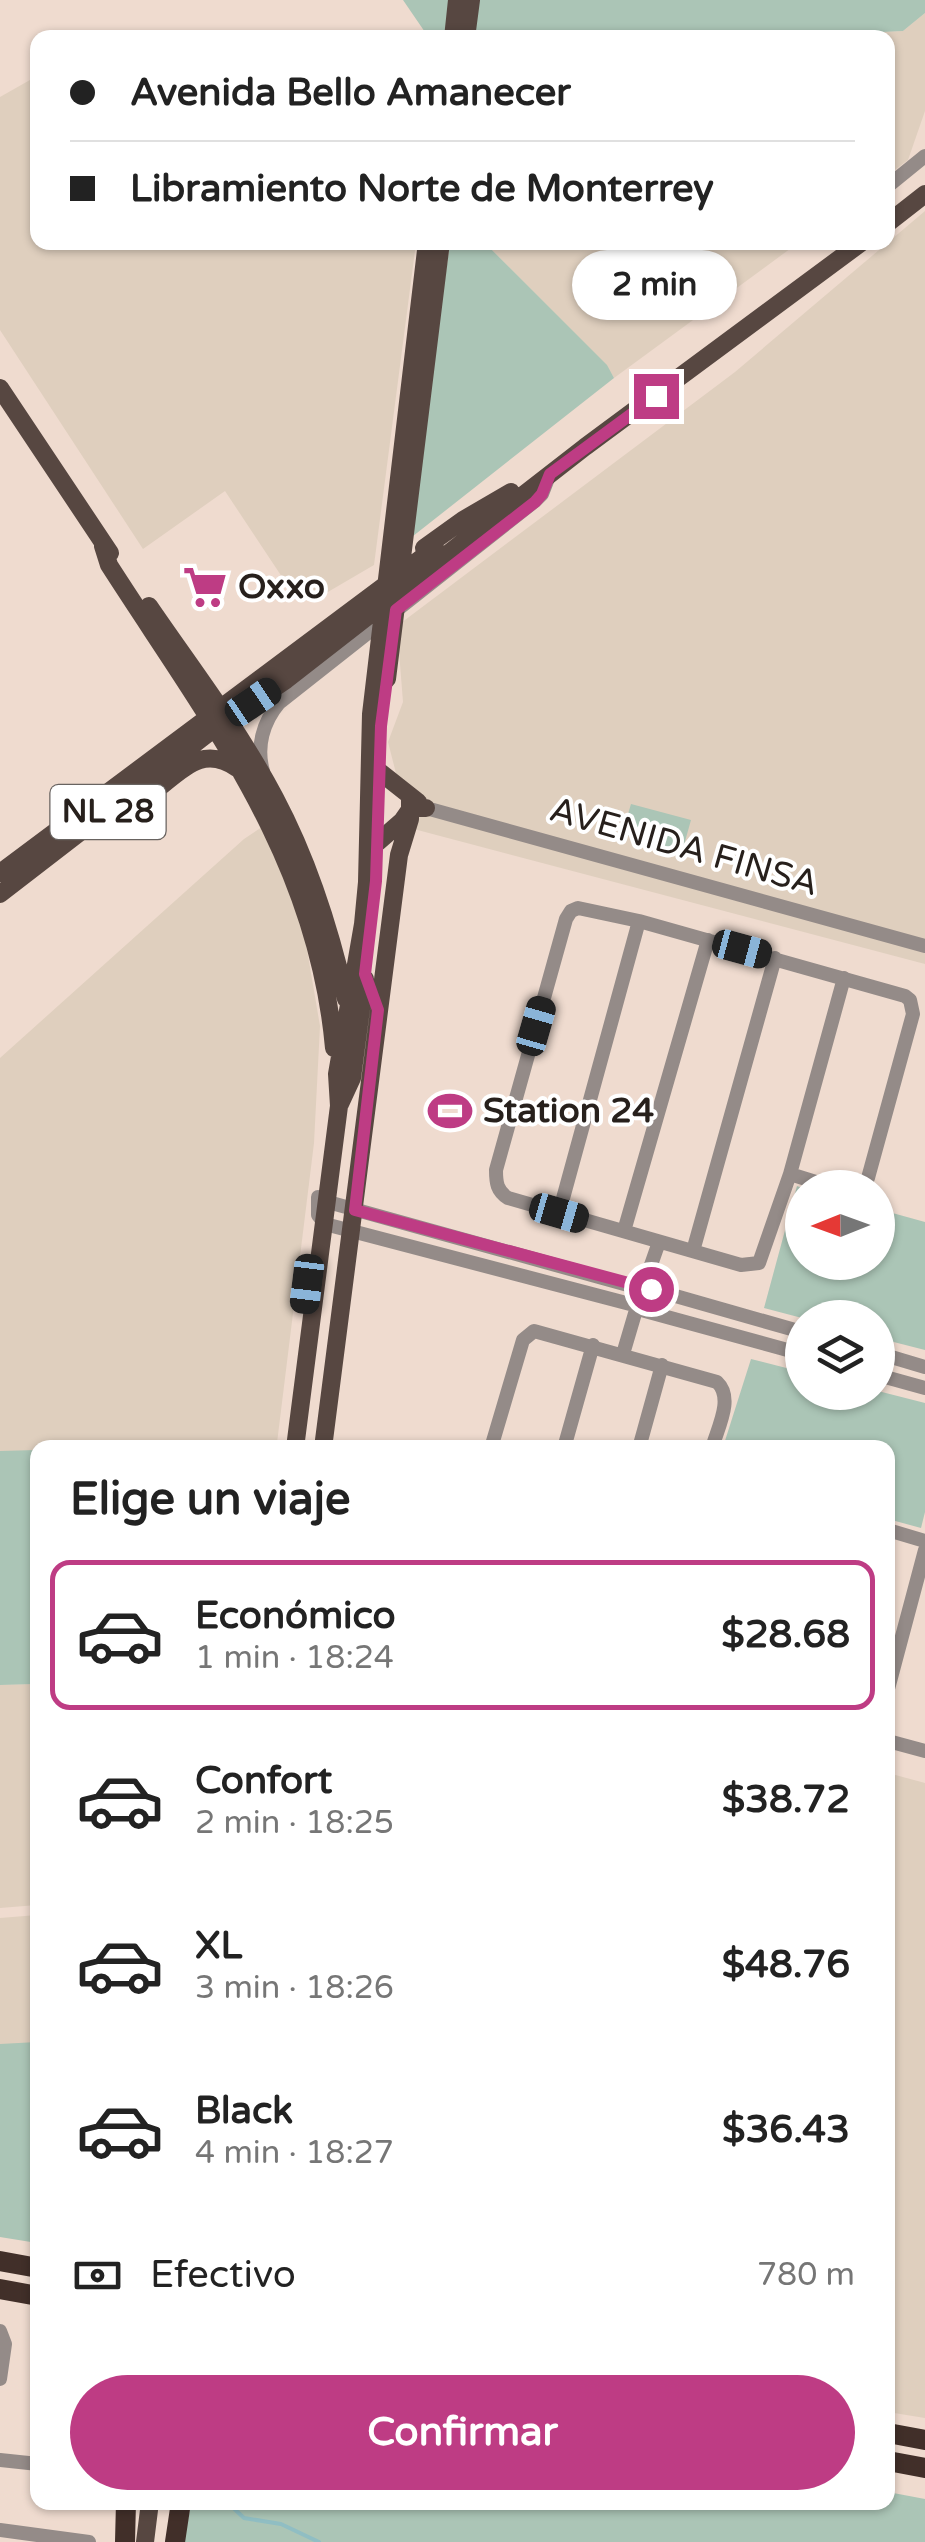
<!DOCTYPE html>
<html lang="es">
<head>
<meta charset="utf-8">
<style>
	body { margin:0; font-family:"Varela Round",sans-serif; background:#f6f6f6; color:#222; height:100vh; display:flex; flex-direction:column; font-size:38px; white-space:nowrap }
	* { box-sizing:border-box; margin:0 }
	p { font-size:32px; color:#767676 }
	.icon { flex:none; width:55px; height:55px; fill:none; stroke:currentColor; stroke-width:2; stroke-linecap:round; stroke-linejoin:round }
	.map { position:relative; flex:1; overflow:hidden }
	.details { position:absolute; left:30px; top:1440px; width:865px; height:1070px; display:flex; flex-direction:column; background:#fff; border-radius:20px; box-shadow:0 2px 8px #0004 }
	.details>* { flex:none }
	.banner { position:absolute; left:30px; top:30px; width:865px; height:220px; border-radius:20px; box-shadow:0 2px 8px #0004; display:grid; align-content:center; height:220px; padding:0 40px; background:#fff }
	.needle { width:65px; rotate:269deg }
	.fabs { position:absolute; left:785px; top:1170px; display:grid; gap:20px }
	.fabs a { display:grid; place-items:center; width:110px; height:110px; border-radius:50%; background:#fff; box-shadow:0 2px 8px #0004; font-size:50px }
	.end { position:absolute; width:45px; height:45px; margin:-22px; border:12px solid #be3c84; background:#fff; box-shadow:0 0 0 5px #fff }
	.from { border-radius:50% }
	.bubble { position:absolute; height:70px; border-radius:35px; background:#fff; box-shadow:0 2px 8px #0004; font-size:32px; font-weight:700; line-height:70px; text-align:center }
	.car { position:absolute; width:30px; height:60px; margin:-30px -15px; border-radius:12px; box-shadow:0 0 8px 2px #0007; background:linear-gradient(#222 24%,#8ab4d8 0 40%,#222 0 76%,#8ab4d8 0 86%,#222 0) }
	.banner b { display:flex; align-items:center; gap:35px; height:95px; font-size:38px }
	.banner b+b { border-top:2px solid #e0e0e0 }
	.banner i { width:25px; height:25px; background:#222 }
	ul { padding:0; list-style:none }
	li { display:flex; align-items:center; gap:30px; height:150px; margin:0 20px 15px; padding:0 20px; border:5px solid transparent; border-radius:20px }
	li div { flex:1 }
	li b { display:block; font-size:38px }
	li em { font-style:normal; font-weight:700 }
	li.on { border-color:#be3c84 }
	li>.icon { width:90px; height:90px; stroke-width:1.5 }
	h2 { padding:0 40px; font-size:45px; line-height:120px }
	.pay { display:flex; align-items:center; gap:25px; height:110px; padding:0 40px; font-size:38px }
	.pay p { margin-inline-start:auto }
	.action { display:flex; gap:20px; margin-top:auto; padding:20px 40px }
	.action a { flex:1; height:115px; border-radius:60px; background:#be3c84; color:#fff; font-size:40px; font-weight:700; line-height:115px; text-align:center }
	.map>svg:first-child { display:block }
	.industrial { fill:#dfcfbe }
	.green { fill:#abc5b6 }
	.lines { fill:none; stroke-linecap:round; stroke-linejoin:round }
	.stream { stroke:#90bec3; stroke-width:4 }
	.minor { stroke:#948b88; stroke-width:14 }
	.major { stroke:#574741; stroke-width:18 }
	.highway { stroke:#412f29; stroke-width:20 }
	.route { stroke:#be3c84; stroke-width:12 }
	.labels { text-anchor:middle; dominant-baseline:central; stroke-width:8; stroke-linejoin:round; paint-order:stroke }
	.shield { fill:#fff; stroke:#686360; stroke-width:2.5 }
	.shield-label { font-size:32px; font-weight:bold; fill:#27201c }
	.poi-label { font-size:35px; font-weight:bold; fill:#27201c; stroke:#fff; text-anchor:start }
	.street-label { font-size:35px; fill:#27201c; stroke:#fff }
</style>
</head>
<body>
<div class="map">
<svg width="925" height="2542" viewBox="0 0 925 2542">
	<rect width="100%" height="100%" fill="#efdbcf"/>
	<path class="industrial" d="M 925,13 L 925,111 L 908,160 L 888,175 L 888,38 L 780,38 L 903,31 Z
		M 37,76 L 38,242 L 416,243 L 374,565 L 321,596 L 290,589 L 225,491 L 143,549 L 0,330 L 0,97 Z
		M 925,211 L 925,964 L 410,828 L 388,742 L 403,702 L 397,626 L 735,372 Z
		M 485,243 L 798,243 L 614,378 L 606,365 Z
		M 262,827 L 303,926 L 320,1026 L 314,1143 L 277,1443 L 38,1448 L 37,1452 L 0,1453 L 0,1058 L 244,839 Z
		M 37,1684 L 37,1905 L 0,1908 L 0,1685 Z
		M 888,1773 L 925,1783 L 925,2418 L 888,2412 Z
		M 37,1915 L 37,2228 L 0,2209 L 0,1918 Z"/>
	<path class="green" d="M 403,0 L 925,0 L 925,13 L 903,31 L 780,37 L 429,38 Z
		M 450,243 L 485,243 L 607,365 L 614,378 L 408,540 Z
		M 631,804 L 691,820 L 682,852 L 622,834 Z
		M 797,1186 L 802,1188 L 802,1262 L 878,1262 L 878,1209 L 925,1222 L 925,1350 L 878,1338 L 878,1318 L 802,1318 L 764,1308 Z
		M 751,1359 L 802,1372 L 802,1392 L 878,1391 L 925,1403 L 925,1512 L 921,1528 L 888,1519 L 888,1448 L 723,1447 Z
		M 37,1450 L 37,1684 L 0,1685 L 0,1451 Z
		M 37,2042 L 38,2042 L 37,2243 L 0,2237 L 0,2044 Z
		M 888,2492 L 925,2499 L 925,2542 L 184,2542 L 191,2503 L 888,2502 Z"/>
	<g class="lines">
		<path class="stream" d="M 227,2502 L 244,2518 L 281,2524 L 319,2542"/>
		<path class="minor" d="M 888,186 L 925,156
			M 263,771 C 256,747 263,722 279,703 L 535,501 L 542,494 L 549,476
			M 426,808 L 925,946
			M 844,978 L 790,1174 L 759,1263 L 741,1265 L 508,1198 C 497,1191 496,1183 496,1170 L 566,919 L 571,911 L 578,908 L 639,921 L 905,996 L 910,1000 L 913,1014 L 868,1178 L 860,1188
			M 790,1174 L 835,1188
			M 318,1197 L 318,1215 L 325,1224 L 630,1304
			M 320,1207 L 328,1202 L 635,1287
			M 559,1213 L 639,921
			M 624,1231 L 708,940
			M 693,1251 L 775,958
			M 644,1285 L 659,1242
			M 651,1289 L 802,1332
			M 645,1311 L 802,1354
			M 878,1353 L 925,1367
			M 623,1354 L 636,1310
			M 878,1375 L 925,1388
			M 491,1448 L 523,1340 L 534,1331 L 717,1382 C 734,1398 718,1427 712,1448
			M 564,1448 L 593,1345
			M 639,1448 L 662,1365
			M 888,1530 L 925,1541
			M 888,1689 L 925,1550
			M 888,1741 L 925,1751
			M 0,2331 L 5,2344 L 0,2379
			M 0,2460 L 38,2464
			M 0,2530 L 89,2542"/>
		<path class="major" d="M 453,38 L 457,0
			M 466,38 L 471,0
			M 888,223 L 925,194
			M 0,388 L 110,553
			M 103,546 L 109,565 C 209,721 317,856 334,1048
			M 424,548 L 463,520 L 511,492
			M 149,606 C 192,669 240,731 275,798 C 309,862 330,929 346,999
			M 387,679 L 441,242
			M 380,772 L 418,802
			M 152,793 C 181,772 201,743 237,768
			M 378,842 L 402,821 L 411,808 L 426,808
			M 0,873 L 435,548
			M 0,894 L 215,728 L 286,680 L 585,447 L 862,242
			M 340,1104 L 352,1078 L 365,979
			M 295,1448 L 339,1106 L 337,1074 L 363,924 L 367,882 L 371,714 L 427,242
			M 323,1448 L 399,855 L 410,819 L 410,797
			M 145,2542 L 150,2502"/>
		<path class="highway" d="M 0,2261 L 38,2268
			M 0,2289 L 38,2296
			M 888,2433 L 925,2440
			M 888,2461 L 925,2468
			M 125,2542 L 126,2502
			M 175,2542 L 181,2502"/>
	</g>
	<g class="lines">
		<path class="route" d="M 651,1289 L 355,1210 L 378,1010 L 365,974 L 376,881 L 381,726 L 396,610 L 535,502 L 542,494 L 550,474 L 656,396"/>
	</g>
	<defs>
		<g id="supermarket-bare" transform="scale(3.45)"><path d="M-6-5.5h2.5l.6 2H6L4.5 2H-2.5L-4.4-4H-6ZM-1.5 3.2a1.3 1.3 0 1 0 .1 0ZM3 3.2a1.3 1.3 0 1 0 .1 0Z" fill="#be3c84" stroke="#fff" stroke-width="2.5" paint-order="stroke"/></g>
		<g id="stadium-bare" transform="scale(3.45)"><path d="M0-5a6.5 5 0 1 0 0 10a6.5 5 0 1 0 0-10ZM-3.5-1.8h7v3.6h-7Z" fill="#be3c84" stroke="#fff" stroke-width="2.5" paint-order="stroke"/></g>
	</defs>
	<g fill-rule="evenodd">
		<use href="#supermarket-bare" x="205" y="587"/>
		<use href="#stadium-bare" x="450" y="1111"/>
	</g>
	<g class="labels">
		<rect class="shield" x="50.5" y="785" width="115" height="54" rx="8"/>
		<g class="shield-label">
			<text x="108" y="812">NL 28</text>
		</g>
		<g class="poi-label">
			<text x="238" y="587">Oxxo</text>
			<text x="483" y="1111">Station 24</text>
		</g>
		<g class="street-label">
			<text transform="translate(684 847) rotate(16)">AVENIDA FINSA</text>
		</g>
	</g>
</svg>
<div class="fabs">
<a><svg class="needle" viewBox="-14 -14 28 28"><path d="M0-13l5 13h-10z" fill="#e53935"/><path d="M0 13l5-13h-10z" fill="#767676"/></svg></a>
<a><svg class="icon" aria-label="layers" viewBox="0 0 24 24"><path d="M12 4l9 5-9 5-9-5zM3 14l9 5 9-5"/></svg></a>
</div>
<i class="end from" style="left:651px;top:1289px"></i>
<i class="end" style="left:656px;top:396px"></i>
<div class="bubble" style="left:572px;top:250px;width:165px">2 min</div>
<i class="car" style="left:253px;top:702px;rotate:56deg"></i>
<i class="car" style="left:742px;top:949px;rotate:105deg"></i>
<i class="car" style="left:536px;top:1026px;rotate:16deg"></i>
<i class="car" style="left:559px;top:1213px;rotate:106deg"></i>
<i class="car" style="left:307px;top:1284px;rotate:187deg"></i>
<div class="banner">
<b><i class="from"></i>Avenida Bello Amanecer</b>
<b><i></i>Libramiento Norte de Monterrey</b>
</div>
<section class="details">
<h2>Elige un viaje</h2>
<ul>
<li class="on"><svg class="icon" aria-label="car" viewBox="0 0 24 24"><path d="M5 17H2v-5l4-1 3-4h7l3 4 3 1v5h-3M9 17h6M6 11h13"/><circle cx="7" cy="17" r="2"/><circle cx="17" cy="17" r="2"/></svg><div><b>Económico</b><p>1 min · 18:24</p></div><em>$28.68</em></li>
<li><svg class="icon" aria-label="car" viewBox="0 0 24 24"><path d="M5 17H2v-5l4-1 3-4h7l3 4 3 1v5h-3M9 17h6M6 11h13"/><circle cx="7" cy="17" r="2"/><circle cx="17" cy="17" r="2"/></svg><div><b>Confort</b><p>2 min · 18:25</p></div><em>$38.72</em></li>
<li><svg class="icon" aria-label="car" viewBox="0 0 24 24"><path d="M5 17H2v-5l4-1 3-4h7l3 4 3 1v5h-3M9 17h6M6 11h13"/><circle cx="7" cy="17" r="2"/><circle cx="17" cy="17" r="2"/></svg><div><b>XL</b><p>3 min · 18:26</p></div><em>$48.76</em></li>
<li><svg class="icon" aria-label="car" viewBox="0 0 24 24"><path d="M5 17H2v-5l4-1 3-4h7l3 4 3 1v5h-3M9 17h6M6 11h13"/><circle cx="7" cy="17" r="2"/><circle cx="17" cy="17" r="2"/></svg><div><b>Black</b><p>4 min · 18:27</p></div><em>$36.43</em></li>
</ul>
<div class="pay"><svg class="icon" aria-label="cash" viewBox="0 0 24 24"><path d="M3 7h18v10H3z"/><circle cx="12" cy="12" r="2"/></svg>Efectivo<p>780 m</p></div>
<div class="action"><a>Confirmar</a></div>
</section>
</div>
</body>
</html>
